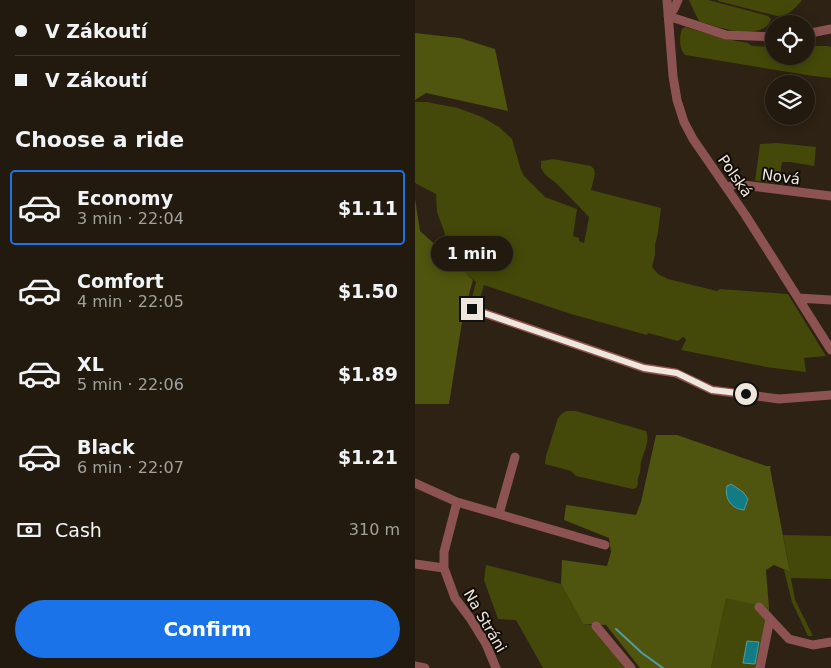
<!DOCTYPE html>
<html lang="en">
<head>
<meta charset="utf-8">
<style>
	body { margin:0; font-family:"DejaVu Sans",sans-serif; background:#2e271c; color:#f1f3f6; height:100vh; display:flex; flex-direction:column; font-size:19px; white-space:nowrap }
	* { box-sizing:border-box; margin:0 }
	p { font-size:16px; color:#a2a19e }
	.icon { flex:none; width:28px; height:28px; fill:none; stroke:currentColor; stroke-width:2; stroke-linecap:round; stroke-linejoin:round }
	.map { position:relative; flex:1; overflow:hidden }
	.drawer { display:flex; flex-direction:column; background:#221a0e; width:415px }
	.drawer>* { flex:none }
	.guide { display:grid; align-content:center; height:110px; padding:0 15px; background:#221a0e }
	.controls { position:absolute; left:350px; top:15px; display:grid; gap:10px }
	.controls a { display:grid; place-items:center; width:50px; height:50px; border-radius:50%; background:#221a0e; box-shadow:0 2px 12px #0003,0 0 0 1px #3f382e; font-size:25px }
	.end { position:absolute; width:22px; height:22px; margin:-11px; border:6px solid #efe7de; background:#111; box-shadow:0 0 0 2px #111 }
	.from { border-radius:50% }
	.bubble { position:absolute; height:35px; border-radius:18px; background:#221a0e; box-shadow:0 2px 12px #0003,0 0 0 1px #3f382e; font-size:16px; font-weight:700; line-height:35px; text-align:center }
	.guide b { display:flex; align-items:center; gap:18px; height:48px; font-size:19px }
	.guide b+b { border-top:1px solid #3f382e }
	.guide i { width:12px; height:12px; background:#f1f3f6 }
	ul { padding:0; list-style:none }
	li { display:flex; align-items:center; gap:15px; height:75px; margin:0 10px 8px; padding:0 5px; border:2px solid transparent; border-radius:5px }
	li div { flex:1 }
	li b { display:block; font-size:19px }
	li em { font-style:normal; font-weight:700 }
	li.selected { border-color:#1a73e8 }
	li>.icon { width:45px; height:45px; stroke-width:1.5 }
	h2 { padding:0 15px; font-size:22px; line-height:60px }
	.pay { display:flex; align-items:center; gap:12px; height:55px; padding:0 15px; font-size:19px }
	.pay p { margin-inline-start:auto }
	.button { display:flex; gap:10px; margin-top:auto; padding:10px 15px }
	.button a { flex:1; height:58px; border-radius:30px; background:#1a73e8; color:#fff; font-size:20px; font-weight:700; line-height:58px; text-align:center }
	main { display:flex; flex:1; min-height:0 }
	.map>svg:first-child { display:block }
	.green { fill:#444808 }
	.forest { fill:#4f540f }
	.water { fill:#117c86; stroke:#549ca0 }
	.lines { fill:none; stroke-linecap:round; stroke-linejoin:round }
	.stream { stroke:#549ca0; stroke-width:2 }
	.minor { stroke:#8c5352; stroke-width:9 }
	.route { stroke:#efe7de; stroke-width:6 }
	.labels { text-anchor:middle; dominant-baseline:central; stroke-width:4; stroke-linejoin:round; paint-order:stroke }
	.street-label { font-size:15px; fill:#efe7de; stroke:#110c06 }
</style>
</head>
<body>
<main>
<section class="drawer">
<div class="guide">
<b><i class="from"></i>V Zákoutí</b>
<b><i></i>V Zákoutí</b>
</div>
<h2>Choose a ride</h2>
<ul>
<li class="selected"><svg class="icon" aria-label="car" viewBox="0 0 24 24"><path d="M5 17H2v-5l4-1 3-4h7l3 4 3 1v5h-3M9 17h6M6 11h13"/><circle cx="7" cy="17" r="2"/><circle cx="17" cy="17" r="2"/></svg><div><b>Economy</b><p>3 min · 22:04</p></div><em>$1.11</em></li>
<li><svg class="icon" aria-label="car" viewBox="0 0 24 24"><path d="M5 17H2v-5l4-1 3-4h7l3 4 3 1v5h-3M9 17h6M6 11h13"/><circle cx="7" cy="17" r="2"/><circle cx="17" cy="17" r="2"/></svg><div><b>Comfort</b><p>4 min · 22:05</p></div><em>$1.50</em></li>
<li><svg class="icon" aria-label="car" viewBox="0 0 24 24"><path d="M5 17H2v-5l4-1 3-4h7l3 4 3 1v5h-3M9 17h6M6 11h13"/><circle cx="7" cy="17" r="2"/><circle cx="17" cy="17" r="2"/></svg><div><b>XL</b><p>5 min · 22:06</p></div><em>$1.89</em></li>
<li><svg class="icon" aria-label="car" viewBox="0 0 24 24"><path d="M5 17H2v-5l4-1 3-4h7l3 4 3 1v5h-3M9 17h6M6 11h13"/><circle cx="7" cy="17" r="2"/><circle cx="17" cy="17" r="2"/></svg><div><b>Black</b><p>6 min · 22:07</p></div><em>$1.21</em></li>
</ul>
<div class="pay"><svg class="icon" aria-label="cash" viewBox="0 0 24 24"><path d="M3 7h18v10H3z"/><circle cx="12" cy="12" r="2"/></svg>Cash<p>310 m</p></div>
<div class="button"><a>Confirm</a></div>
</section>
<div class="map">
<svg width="416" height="668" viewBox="0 0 416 668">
	<rect width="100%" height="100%" fill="#2d2213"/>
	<path class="green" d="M 274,0 L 293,0 L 350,15 L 353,16 L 356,19 C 349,43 300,27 284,21 L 278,9 Z
		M 303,0 L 387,0 C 380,9 373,16 362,16 L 303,1 Z
		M 270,27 L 311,39 L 333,43 L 337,46 L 359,47 L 359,56 L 391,56 L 391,46 L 413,46 L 416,47 L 416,78 L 398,76 L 270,55 C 264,49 264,37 267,29 Z
		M 0,102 L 12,102 L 43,108 L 67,117 L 84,127 L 97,139 L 106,170 L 109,176 L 130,197 L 162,209 L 158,236 L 164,238 L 164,241 L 169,243 L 174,217 L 141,183 L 133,177 L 129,173 L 126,168 L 126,161 L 138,159 L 176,166 L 179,169 L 180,174 L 176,190 L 246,208 L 243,233 L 240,245 L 240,255 L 237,267 L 243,274 L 253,279 L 302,291 L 305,289 L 373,294 L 411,356 L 389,358 L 391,372 L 351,367 L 266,350 L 271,340 L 270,338 L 268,337 L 263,341 L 233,333 L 232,335 L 156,314 L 69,285 L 62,309 L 56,301 L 61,282 L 51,273 L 34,261 L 30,234 L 22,212 L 21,194 L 0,183 Z
		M 362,143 L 401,147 L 399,166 L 375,162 L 367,162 L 364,180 L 362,183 L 340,181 L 345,144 Z
		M 152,411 L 161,411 L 231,431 C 235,441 230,449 227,459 C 225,463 226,467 225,472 C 224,477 222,478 223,484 L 221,488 L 218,489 L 161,476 L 156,471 L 130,464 L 131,456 L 142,421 C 144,416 146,413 152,411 Z
		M 368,535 L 416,536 L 416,579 L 376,578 L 380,600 L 398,636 L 393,636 L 377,602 L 369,570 L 375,572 Z
		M 71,565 L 146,584 L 168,624 L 176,625 L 211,668 L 128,668 L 101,620 L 83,619 L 69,580 Z
		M 311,597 L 354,608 L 354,616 L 343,668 L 296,668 Z"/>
	<path class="forest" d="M 0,33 L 45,38 L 80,49 L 93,111 L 11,93 L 0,100 Z
		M 0,199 L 5,231 L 33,256 L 34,261 L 51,273 L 58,280 L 48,316 L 34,404 L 0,404 Z
		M 241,435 L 262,435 L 351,466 L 356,466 L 355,468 L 375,572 L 359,565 L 351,570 L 354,608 L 311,598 L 296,668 L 225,668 L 191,625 L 168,624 L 146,584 L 147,560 L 192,566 L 196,552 L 194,538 L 149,520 L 151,505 L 221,515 L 226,502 Z"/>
	<path class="water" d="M 316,484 L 328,492 L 333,499 L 329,510 C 317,509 309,499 312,486 Z
		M 332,641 L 344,642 L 340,664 L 328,663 Z"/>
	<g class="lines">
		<path class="stream" d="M 201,629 L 227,653 L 248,668"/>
		<path class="minor" d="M 252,0 L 258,76 L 262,100 L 269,122 L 278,139 L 331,216 L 416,350
			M 263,0 L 259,9 L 253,16 L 311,35 L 359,37
			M 391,34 L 416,29
			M 312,188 L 320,184 L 416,196
			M 383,298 L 416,300
			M 57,309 L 229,368 L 261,373 L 297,390 L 364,399 L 416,395
			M 0,483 L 42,502 L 190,545
			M 42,502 L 29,552 L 29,568 L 40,598 L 55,618 L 71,644 L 81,668
			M 84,514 L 100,457
			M 0,564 L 29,568
			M 344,607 L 374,639 L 398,645 L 416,642
			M 181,626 L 216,668
			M 0,666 L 10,668
			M 345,668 L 355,619"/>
	</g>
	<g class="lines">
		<path class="route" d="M 57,309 L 229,368 L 262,373 L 297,390 L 331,394"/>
	</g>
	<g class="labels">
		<g class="street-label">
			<text transform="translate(320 176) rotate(55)">Polská</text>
			<text transform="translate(366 177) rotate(8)">Nová</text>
			<text transform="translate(70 621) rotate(60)">Na Stráni</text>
		</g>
	</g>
</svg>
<div class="controls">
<a><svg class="icon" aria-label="locate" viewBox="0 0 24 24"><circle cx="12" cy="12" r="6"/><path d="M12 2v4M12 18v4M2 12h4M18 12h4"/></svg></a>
<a><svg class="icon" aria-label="layers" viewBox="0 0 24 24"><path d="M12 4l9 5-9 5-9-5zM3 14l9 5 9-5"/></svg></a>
</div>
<i class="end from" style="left:331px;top:394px"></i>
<i class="end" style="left:57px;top:309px"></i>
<div class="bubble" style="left:16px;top:236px;width:82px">1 min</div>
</div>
</main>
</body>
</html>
